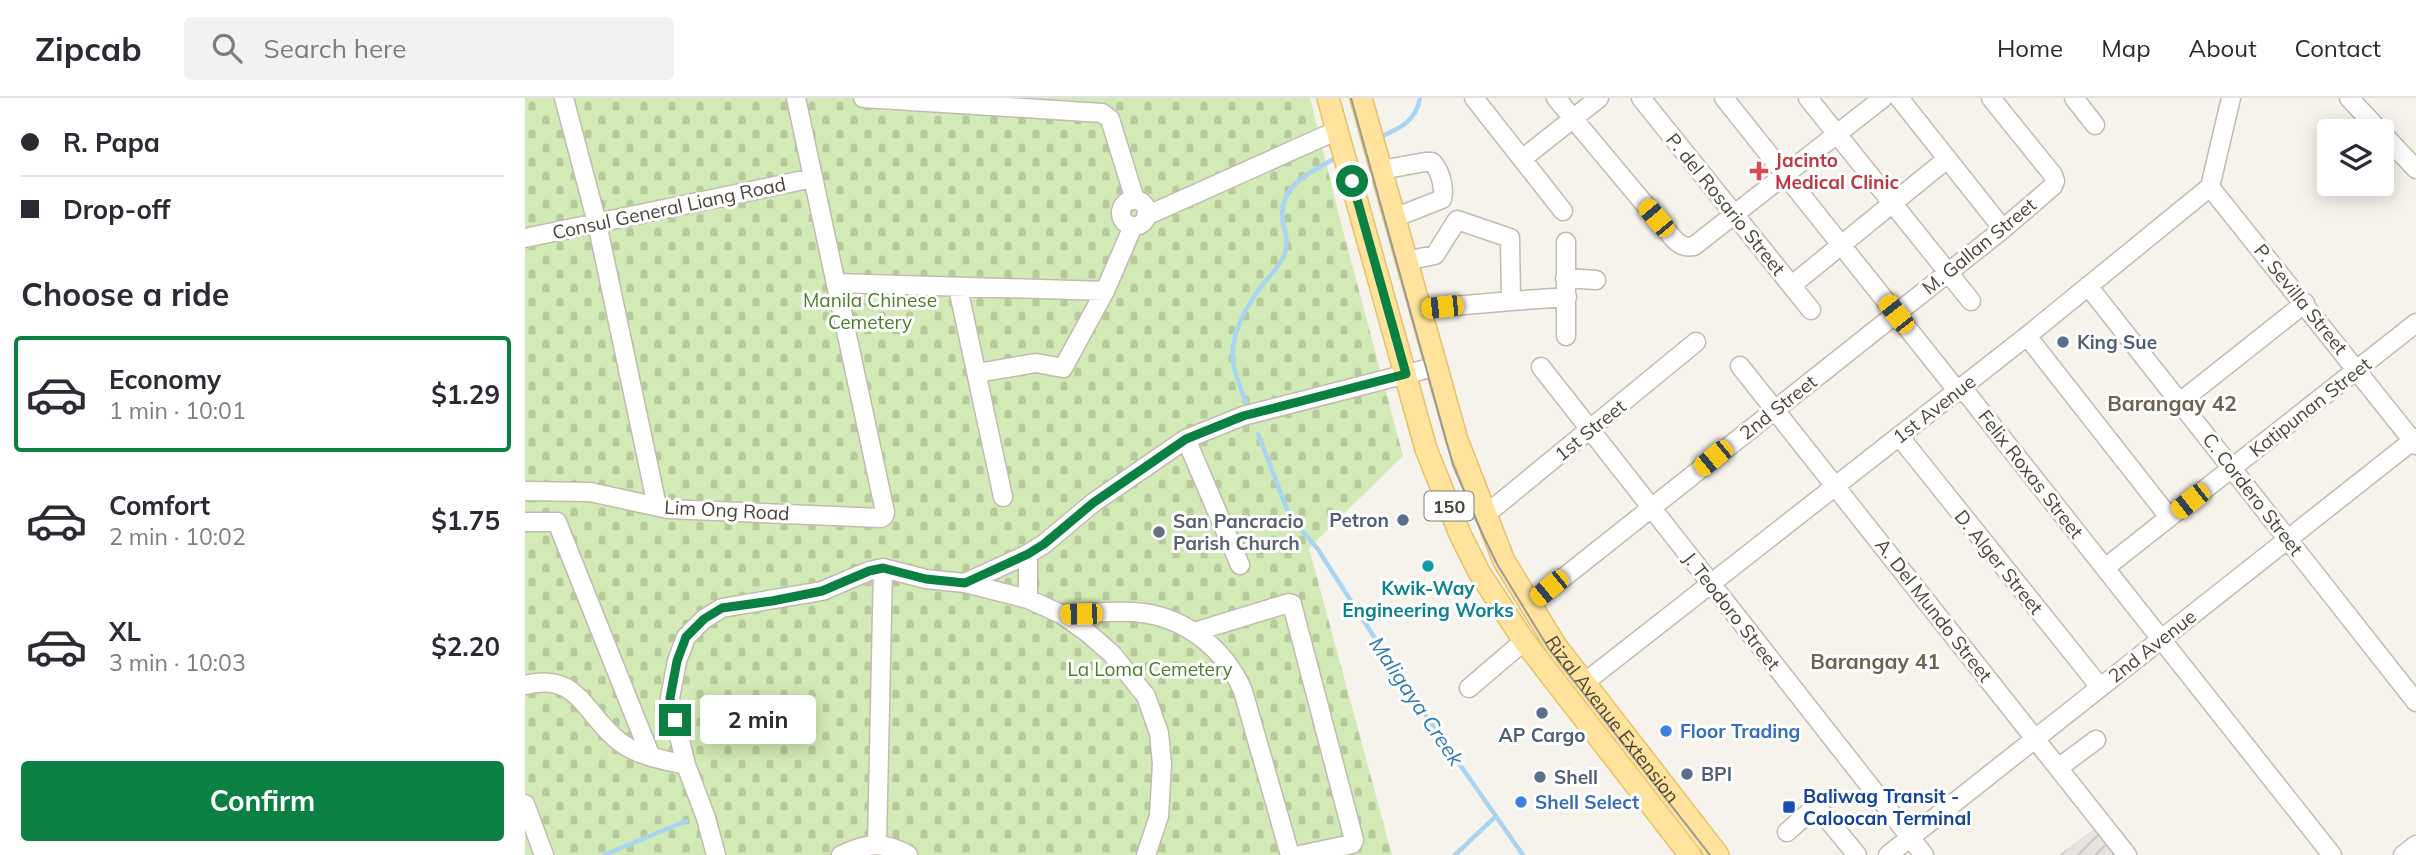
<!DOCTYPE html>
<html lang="en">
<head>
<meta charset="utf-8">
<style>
	body { margin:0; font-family:Mulish,sans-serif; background:#f2f2f3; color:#2b2b33; height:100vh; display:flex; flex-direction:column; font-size:26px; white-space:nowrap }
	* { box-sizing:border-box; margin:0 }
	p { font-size:23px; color:#7c7c81 }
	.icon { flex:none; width:38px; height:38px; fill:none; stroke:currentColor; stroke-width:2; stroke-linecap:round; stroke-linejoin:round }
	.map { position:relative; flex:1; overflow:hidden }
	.details { display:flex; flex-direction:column; background:#fff; width:525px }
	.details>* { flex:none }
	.hud { display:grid; align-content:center; height:154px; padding:0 21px; background:#fff }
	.controls { position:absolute; left:1792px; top:21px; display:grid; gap:14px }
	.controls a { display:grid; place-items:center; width:77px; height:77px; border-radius:7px; background:#fff; box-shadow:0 4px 18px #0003; font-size:35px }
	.end { position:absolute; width:32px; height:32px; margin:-16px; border:9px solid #0b8043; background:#fff; box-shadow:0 0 0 4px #fff }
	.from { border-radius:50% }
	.bubble { position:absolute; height:49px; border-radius:7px; background:#fff; box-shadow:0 4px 18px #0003; font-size:23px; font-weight:700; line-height:49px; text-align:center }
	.car { position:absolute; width:21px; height:42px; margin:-21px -10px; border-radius:9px; box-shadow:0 0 5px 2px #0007; background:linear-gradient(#f5c518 24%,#345 0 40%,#f5c518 0 76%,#345 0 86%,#f5c518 0) }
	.hud b { display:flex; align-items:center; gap:24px; height:66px; font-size:26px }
	.hud b+b { border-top:2px solid #e1e1e2 }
	.hud i { width:18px; height:18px; background:#2b2b33 }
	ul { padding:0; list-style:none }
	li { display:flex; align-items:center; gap:21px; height:116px; margin:0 14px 10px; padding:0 7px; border:4px solid transparent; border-radius:7px }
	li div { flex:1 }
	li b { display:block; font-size:26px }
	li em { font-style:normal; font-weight:700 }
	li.active { border-color:#0b8043 }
	li>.icon { width:63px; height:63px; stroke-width:1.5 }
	h2 { padding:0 21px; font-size:32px; line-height:84px }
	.action { display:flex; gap:14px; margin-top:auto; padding:14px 21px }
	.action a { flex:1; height:80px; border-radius:7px; background:#0b8043; color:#fff; font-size:28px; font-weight:700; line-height:80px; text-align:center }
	header { display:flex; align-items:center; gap:42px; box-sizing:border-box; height:98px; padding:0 35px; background:#fff; border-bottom:2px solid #e1e1e2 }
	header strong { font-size:33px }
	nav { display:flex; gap:38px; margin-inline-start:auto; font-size:24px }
	.search { width:490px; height:63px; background:#f2f2f3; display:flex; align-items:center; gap:18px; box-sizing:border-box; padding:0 24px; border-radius:7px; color:#7c7c81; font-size:26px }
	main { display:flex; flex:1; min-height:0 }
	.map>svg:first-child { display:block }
	.industrial { fill:url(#industrial-furrows) }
	.cemetery { fill:url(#cemetery-stones) }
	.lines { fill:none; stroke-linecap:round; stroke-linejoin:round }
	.stream { stroke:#a9d4f2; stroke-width:4.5 }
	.minor-casing { stroke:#c2bbae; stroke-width:21 }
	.major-casing { stroke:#e6c16a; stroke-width:24 }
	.minor { stroke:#fff; stroke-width:18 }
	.major { stroke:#ffe39c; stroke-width:21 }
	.tram { stroke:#9a9a9a; stroke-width:2 }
	.route { stroke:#0b8043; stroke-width:9 }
	.health-dot { fill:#e0444e; stroke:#fff; stroke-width:2.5 }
	.service-dot { fill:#5c6f8a; stroke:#fff; stroke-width:2.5 }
	.worship-dot { fill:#6b7280; stroke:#fff; stroke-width:2.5 }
	.culture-dot { fill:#0f9aa8; stroke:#fff; stroke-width:2.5 }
	.shop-dot { fill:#3f7fe0; stroke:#fff; stroke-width:2.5 }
	.transit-dot { fill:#1a4fb4; stroke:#fff; stroke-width:2.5 }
	.labels { text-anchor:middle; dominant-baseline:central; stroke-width:6; stroke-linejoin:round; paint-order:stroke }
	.shield { fill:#fff; stroke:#817c74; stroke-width:2 }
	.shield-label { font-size:18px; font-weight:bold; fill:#4b4439 }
	.health-label { font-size:19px; font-weight:bold; fill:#be3a42; stroke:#fff; text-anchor:start }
	.street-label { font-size:19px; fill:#4b4439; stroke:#fff }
	.park-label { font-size:19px; fill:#4a7f2a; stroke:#fff }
	.service-label { font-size:19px; font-weight:bold; fill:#4e5e75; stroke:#fff; text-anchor:start }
	.worship-label { font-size:19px; font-weight:bold; fill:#5b616d; stroke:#fff; text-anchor:start }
	.culture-label { font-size:19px; font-weight:bold; fill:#0d838f; stroke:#fff }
	.shop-label { font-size:19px; font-weight:bold; fill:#366cbe; stroke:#fff; text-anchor:start }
	.transit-label { font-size:19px; font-weight:bold; fill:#164399; stroke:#fff; text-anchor:start }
	.neighbourhood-label { font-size:21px; font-weight:bold; fill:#6e6250; stroke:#fff }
	.water-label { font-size:21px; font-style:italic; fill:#2e7ab2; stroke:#fff }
</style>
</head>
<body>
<header>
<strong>Zipcab</strong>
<div class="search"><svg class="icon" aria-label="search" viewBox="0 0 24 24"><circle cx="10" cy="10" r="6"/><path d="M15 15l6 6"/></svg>Search here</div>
<nav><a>Home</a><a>Map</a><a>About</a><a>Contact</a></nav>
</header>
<main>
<section class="details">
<div class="hud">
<b><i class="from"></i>R. Papa</b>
<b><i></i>Drop-off</b>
</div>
<h2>Choose a ride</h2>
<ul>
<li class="active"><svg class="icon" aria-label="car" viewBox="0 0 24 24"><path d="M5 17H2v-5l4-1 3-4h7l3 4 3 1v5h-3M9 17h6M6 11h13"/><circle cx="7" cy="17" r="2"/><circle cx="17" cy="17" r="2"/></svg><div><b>Economy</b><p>1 min · 10:01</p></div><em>$1.29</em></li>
<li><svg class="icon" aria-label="car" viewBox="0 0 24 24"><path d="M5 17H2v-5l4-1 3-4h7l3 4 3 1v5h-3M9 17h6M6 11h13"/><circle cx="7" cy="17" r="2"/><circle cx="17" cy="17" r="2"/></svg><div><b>Comfort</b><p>2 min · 10:02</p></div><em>$1.75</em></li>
<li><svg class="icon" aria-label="car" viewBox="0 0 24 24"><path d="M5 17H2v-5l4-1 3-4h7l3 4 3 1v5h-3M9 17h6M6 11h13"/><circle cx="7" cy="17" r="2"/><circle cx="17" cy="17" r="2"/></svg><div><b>XL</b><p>3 min · 10:03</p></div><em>$2.20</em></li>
</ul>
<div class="action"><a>Confirm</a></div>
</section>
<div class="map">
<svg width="1891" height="757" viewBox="0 0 1891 757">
	<defs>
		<pattern id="industrial-furrows" width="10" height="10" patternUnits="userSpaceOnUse" patternTransform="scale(1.75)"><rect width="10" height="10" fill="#e6e2dd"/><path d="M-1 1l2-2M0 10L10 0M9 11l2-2" fill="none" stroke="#c7c3be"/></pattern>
		<pattern id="cemetery-stones" width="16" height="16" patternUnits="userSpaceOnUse" patternTransform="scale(1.75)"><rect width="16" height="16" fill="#d2eab5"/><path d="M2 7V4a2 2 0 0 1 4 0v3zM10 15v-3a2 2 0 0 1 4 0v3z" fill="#b6ca9c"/></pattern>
	</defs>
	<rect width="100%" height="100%" fill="#f6f3ec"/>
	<path class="industrial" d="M 1569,731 L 1589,757 L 1534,757 Z"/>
	<path class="cemetery" d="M 0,0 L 785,0 L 816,125 L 878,358 L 784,450 L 867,757 L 0,757 Z"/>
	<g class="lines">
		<path class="stream" d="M 855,39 C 876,30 891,23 895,0
			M 721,305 C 717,292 710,278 708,264 C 705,237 720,211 735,190 C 743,179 756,168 760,155 C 764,145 760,134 758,124 C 752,90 781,76 807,62
			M 733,336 L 765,419 L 792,450 L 885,595 L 998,757
			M 79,757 L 161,723
			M 930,757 L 971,718"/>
		<g class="minor-casing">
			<path id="minor" d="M 39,0 L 72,125 L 132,408
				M 338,0 L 577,15 L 585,21 L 610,102
				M 949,0 L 1038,113
				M 1031,0 L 1148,140 C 1154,147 1160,150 1169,148 L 1358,0
				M 1116,0 L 1286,212
				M 1199,0 L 1427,286 L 1443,297 L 1807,757
				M 1283,0 L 1446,203
				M 1374,0 L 1478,131
				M 1549,0 L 1570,27
				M 1824,0 L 1891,71
				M 997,61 L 1074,0
				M 856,72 L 900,64 L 907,64 C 915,72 920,89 917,101 L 869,120
				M 1685,89 L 1891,347
				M596 115a13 13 0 1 1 26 0a13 13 0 1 1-26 0Z
				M 621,118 L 813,32
				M 0,140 L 288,80
				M 880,163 L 910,157 L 932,122 L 985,140 L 986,203 L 894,211
				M 1040,180 L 1071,182
				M 311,185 L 580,193
				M 1267,187 L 1422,61
				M 1563,188 L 1891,604
				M 433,190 L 478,399
				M 986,203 L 1042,199
				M 1041,238 L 1041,144
				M 1502,238 L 1644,419
				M 1215,268 L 1602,757
				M 1016,269 L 1399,757
				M 452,275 L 511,265 L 538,270 L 580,193 L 608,128
				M 1655,304 L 1780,205
				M 1374,338 L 1575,589
				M 661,341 L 715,467
				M 0,393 L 65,394 L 143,411 L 356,420 L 359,418 L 360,414 L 271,0
				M 959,418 L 1171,244
				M 0,424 L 32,424 L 126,659
				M 503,456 L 503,501
				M 1580,470 L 1891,225
				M 440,485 L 503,456 L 519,446 L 568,405 L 661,341 L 718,318 L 909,269
				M 1004,507 L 1478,131 L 1528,88 L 1530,83 L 1528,77 L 1466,0
				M 536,516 C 562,516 592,511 618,515 C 663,521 701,553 718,593 L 765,757
				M 669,534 L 764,505 L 767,506 L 829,742 L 827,746 L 775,757
				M 1059,585 L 1502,238 L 1685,89 L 1706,0
				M 0,587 C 54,573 59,617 95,644 C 113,658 139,662 161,667
				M 944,590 L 999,543
				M 1533,670 L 1571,642
				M 0,706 L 19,757
				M 1262,734 L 1288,711 L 1294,711 L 1332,757
				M 352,746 L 358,470
				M 191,757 L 181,720 L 161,667 L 145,600 L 152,563 L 161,539 L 179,521 L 197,510 L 297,493 L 344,473 L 358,470 L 401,481 L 440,485 L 503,501 L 536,516 L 563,535 L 587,556 L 621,598 L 634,635 L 637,666 L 634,718 L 621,757
				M 316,757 C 339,746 359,742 383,757
				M 1363,757 L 1891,340
				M 1878,757 L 1891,747"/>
		</g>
		<g class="major-casing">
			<g id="major">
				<path d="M 803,0 L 901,351 L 935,436 L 954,474 L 999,543 L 1165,757"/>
				<path id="s1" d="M 836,0 L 932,342 L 979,463 L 1031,548 L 1193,757"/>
			</g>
		</g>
		<use href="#minor" class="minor"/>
		<use href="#major" class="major"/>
		<path class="tram" d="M 826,0 L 928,367 L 957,435 L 972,466 L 1024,551 L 1185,757"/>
	</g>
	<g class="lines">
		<path class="route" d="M 150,622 L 145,600 L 152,563 L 161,539 L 179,521 L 197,510 L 247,503 L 297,493 L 344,473 L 358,470 L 401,481 L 440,485 L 503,456 L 519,446 L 568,405 L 661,341 L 718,318 L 881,276 L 827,83"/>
	</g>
	<path class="health-dot" d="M1230.5 62.5h7v7h7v7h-7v7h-7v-7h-7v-7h7z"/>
	<g class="service-dot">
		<circle cx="1538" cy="244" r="7"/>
		<circle cx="878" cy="422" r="7"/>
		<circle cx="1017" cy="615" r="7"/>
		<circle cx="1162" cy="676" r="7"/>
		<circle cx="1015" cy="679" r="7"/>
	</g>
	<circle class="worship-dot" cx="634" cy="434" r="7"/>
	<circle class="culture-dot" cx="903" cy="468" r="7"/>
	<g class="shop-dot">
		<circle cx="1141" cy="633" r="7"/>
		<circle cx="996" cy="704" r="7"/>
	</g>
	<rect class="transit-dot" x="1257" y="702" width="14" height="14" rx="3.5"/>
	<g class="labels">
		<rect class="shield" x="899.5" y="393.5" width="49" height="29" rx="5"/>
		<g class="shield-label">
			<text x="924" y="408">150</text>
		</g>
		<g class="health-label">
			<text x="1250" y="62">Jacinto<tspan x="1250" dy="22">Medical Clinic</tspan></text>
		</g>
		<g class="street-label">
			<text transform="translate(1201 106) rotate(51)">P. del Rosario Street</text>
			<text transform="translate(144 110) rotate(-12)">Consul General Liang Road</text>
			<text transform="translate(1454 148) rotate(-39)">M. Gallan Street</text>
			<text transform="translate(1776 201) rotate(51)">P. Sevilla Street</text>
			<text transform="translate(1253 309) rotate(-38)">2nd Street</text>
			<text transform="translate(1785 309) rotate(-38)">Katipunan Street</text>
			<text transform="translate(1409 311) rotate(-38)">1st Avenue</text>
			<text transform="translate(1065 332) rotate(-39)">1st Street</text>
			<text transform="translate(1506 376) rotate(52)">Felix Roxas Street</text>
			<text transform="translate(1728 396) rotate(52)">C. Cordero Street</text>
			<text transform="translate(202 412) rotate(3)">Lim Ong Road</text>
			<text transform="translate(1474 464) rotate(51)">D. Alger Street</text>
			<text transform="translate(1409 512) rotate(52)">A. Del Mundo Street</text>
			<text transform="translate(1207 513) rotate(52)">J. Teodoro Street</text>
			<text transform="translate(1627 548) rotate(-38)">2nd Avenue</text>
			<text stroke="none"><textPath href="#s1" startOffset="677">Rizal Avenue Extension</textPath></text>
		</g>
		<g class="park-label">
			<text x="345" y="202">Manila Chinese<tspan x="345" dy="22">Cemetery</tspan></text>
			<text x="625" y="571">La Loma Cemetery</text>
		</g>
		<g class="service-label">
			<text x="1552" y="244">King Sue</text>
			<text x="864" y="422" text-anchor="end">Petron</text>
			<text x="1017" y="637" text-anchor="middle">AP Cargo</text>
			<text x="1176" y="676">BPI</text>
			<text x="1029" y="679">Shell</text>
		</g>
		<g class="worship-label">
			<text x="648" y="423">San Pancracio<tspan x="648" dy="22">Parish Church</tspan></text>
		</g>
		<g class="culture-label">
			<text x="903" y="490">Kwik-Way<tspan x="903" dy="22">Engineering Works</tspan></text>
		</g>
		<g class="shop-label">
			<text x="1155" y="633">Floor Trading</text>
			<text x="1010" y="704">Shell Select</text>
		</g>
		<g class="transit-label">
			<text x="1278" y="698">Baliwag Transit -<tspan x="1278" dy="22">Caloocan Terminal</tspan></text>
		</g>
		<g class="neighbourhood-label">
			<text x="1647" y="305">Barangay 42</text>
			<text x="1350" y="563">Barangay 41</text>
		</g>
		<g class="water-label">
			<text transform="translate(892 603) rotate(56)">Maligaya Creek</text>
		</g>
	</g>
</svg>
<div class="controls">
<a><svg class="icon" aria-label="layers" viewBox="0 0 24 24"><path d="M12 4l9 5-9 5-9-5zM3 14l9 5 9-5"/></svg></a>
</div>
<i class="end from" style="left:827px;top:83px"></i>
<i class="end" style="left:150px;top:622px"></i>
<div class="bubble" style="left:175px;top:597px;width:116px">2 min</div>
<i class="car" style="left:1131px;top:120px;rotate:320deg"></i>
<i class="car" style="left:917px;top:209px;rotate:264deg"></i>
<i class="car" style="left:1371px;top:216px;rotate:322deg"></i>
<i class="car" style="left:1188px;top:360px;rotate:231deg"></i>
<i class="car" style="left:1665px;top:403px;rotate:232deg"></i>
<i class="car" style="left:1024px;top:490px;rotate:231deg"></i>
<i class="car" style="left:556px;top:516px;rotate:269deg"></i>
</div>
</main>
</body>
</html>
